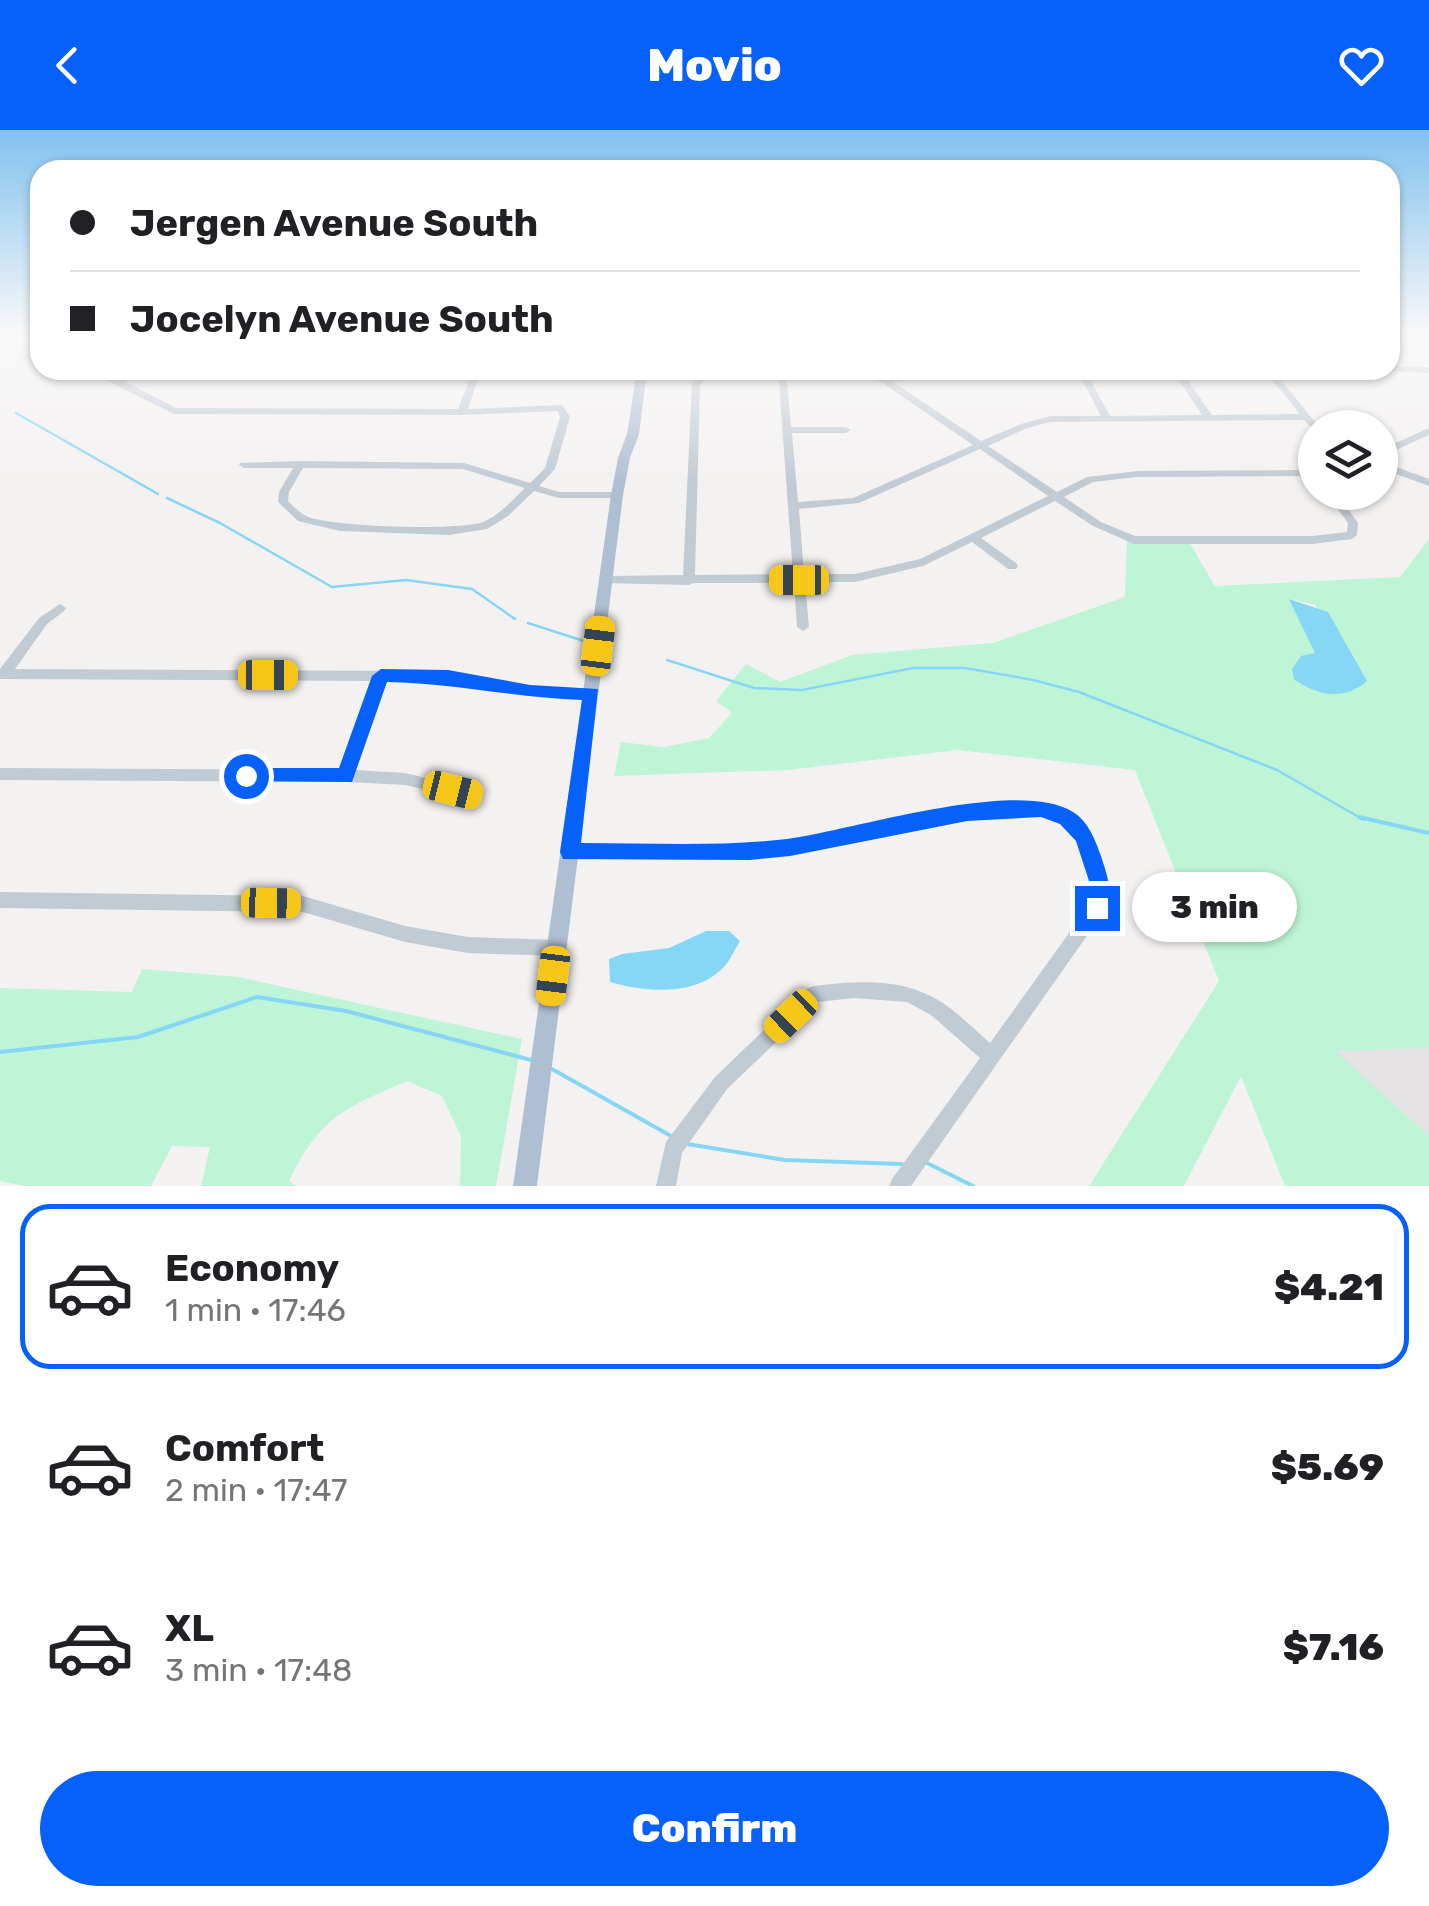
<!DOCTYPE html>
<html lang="en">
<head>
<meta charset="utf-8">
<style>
	body { margin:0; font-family:Rubik,sans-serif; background:#f6f6f6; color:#202124; height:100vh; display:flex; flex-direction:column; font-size:38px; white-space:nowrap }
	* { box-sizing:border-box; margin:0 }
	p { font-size:32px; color:#757577 }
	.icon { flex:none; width:55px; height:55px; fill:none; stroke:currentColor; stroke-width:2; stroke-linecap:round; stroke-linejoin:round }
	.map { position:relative; height:1056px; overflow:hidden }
	.sheet { display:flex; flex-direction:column; background:#fff; flex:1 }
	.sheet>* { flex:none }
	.guide { position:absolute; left:30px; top:30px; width:1370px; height:220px; border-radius:30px; box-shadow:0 2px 8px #0004; display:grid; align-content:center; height:220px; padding:0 40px; background:#fff }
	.fabs { position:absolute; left:1298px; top:280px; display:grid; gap:20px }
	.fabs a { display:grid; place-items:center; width:100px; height:100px; border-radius:50%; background:#fff; box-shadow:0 2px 8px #0004; font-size:50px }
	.end { position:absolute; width:45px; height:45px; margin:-22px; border:12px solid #0660fa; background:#fff; box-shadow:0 0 0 5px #fff }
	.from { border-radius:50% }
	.bubble { position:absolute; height:70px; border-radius:35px; background:#fff; box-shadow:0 2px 8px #0004; font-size:32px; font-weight:800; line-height:70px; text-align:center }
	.car { position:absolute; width:30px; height:60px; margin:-30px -15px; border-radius:12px; box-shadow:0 0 8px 2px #0007; background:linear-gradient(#f5c518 24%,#345 0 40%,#f5c518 0 76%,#345 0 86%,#f5c518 0) }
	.guide b { display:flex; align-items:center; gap:35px; height:95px; font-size:38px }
	.guide b+b { border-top:2px solid #e0e0e0 }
	.guide i { width:25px; height:25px; background:#202124 }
	ul { padding:18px 0 0; list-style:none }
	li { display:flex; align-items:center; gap:30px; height:165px; margin:0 20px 15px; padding:0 20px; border:5px solid transparent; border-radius:30px }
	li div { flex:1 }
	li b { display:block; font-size:38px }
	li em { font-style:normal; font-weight:800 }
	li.selected { border-color:#0660fa }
	li>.icon { width:90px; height:90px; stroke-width:1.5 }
	.button { display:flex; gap:20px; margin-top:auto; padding:20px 40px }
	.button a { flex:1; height:115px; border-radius:60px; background:#0660fa; color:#fff; font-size:40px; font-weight:800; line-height:115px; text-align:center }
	header { display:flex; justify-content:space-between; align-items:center; height:130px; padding:0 40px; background:#0660fa; color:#fff; font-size:45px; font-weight:800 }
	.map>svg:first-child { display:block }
	.education { fill:#e5e3e3 }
	.green { fill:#bdf5d6; fill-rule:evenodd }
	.water { fill:#86d7f6 }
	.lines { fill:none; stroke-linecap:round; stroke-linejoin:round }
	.stream-far1 { stroke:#86d7f6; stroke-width:2.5 }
	.stream { stroke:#86d7f6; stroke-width:4 }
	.minor { fill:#c1cbd4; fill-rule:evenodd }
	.major { fill:#afbfd3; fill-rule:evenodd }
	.route { fill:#0660fa }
</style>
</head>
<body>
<header><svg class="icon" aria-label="back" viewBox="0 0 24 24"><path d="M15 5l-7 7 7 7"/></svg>Movio<svg class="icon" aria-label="heart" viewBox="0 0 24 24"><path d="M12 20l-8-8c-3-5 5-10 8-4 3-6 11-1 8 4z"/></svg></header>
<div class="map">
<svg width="1429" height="1056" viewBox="0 0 1429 1056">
	<rect width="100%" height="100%" fill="#f4f2f1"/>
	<path class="education" d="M 1429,918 L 1429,1006 L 1334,921 Z"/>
	<path class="green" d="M 1127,408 L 1188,410 L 1215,456 L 1400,447 L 1429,409 L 1429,918 L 1335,921 L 1429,1006 L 1429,1056 L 1285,1056 L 1241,946 L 1184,1056 L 1089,1056 L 1219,851 L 1135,640 L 958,620 L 788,640 L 614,646 L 621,612 L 664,617 L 709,608 L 732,583 L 716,571 L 746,534 L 780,552 L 852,525 L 993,513 L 1125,467 ZM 1290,469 L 1316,475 L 1316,563 L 1301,531 L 1316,524 Z
		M 142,839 L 238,847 L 522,909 L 496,1056 L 460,1056 L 461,1006 L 442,966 L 407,951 C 343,979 321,986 289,1051 L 296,1056 L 201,1056 L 210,1017 L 172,1016 L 151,1056 L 25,1056 L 0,1051 L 0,858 L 132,862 Z"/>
	<path class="water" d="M 1289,469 L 1328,482 L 1367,551 C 1345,571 1317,566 1294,549 L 1292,539 L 1301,526 L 1315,523 Z
		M 706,801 L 729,801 L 740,811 C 735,819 730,831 723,838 C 694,867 645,862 610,852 L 609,829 L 622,824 L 669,818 Z"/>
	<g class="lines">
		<path class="stream-far1" d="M 16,283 L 158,364
			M 167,368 L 220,393 L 332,457 L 406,450 L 472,459 L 515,489
			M 528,493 L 587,512
			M 667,530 L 754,558 L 802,560 L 913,538 L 965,538 L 1033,550 L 1079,562 L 1277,640 L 1364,690"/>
		<path class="stream" d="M 1359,687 L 1429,703
			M 0,922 L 138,907 L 257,867 L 346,881 L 531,930
			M 552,939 L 671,1006
			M 687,1014 L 785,1030 L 902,1034
			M 925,1032 L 973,1056"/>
		<path class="minor" d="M 1390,205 L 1429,205 L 1429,208 L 1390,208 Z
			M 1390,236 L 1429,237 L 1429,243 L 1387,241 L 1390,240 Z
			M 91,240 L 102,240 L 118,248 L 141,240 L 153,240 L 125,252 L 176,278 L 458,279 L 473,240 L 481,240 L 468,279 L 560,275 L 563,276 L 570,287 L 555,339 L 539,356 L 559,362 L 617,362 L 622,365 L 617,368 L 559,368 L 534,361 L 508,386 L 487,399 L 449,405 L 340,401 L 302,392 L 298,391 L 278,372 L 279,362 L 293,338 L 244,338 L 239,335 L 240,333 L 301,331 L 464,333 L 530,353 L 545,338 L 560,287 L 557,281 L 462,285 L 174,284 L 113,254 ZM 303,338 L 463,339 L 525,358 C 512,370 500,385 483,392 C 460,401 328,397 306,386 C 300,383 293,376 288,371 L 289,362 Z
			M 707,240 L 716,240 L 700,254 L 695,445 L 793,444 L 778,240 L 786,240 L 791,297 L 846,297 L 851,300 L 846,303 L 792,303 L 798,372 L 853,368 L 973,315 L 881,252 L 838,240 L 853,240 L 887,248 L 921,241 L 993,242 L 993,246 L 990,247 L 921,247 L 893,252 L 981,311 L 1021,294 L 1050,286 L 1101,286 L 1079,244 L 1083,241 L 1087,244 L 1110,286 L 1202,285 L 1175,244 L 1179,241 L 1182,242 L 1212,285 L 1300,284 L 1264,240 L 1273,240 L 1320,298 L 1315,298 L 1315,301 L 1304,290 L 1050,292 L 1027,298 L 988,316 L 1057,362 L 1087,347 L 1137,341 L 1315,340 L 1315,346 L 1137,347 L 1093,352 L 1064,367 L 1101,392 L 1135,406 L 1312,406 L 1347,402 L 1348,393 L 1325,362 L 1336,362 L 1358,393 L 1357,405 L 1352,409 L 1312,414 L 1134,414 L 1093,396 L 1055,371 L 981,408 L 1016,433 L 1018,436 L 1016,439 L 1008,439 L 972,412 L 923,436 L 855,452 L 805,452 L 809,497 L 803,501 L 797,497 L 794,453 L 693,453 L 689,455 L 602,453 L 600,450 L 606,446 L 683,445 L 692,253 ZM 980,319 L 1048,366 L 920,429 L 855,444 L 804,444 L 799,379 L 859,373 Z
			M 1429,298 L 1429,305 L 1380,327 L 1380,320 Z
			M 1380,331 L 1429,349 L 1429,356 L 1380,338 Z
			M 60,474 L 66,478 L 64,481 L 47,494 L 15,539 L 421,541 L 530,556 L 592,559 L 597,560 L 598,564 L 597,568 L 592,569 L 530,566 L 421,551 L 386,551 L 355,640 L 405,643 L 473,659 L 478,661 L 480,665 L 478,669 L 473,671 L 405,655 L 346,652 L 0,650 L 0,638 L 341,640 L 373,551 L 0,549 L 0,539 L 39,488 Z
			M 1003,672 C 1052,672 1086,677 1102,730 C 1107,749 1110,764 1103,783 L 911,1056 L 889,1056 L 892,1049 L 980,928 L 931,885 L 907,872 L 854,868 L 818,872 L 727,959 L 682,1023 L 676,1056 L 656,1056 L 666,1012 L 715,947 L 808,858 L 814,856 C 859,851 903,847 943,873 C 959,884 975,900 990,913 L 1090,774 C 1096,746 1085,700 1054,690 C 1030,682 1003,685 978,687 C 912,694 849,717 784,725 C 713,733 641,728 570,729 L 565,727 L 562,722 L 565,717 L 570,715 C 641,715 714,720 785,711 C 858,702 929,680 1003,672 Z
			M 0,762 L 303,766 L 405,796 L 468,807 L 556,810 L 562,812 L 564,818 L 562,824 L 556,826 L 468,823 L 405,812 L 303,782 L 0,778 Z"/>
		<path class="major" d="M 637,240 L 647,240 L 639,304 L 630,328 L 623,365 L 537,1056 L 513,1056 L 611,365 L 618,328 L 627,304 Z"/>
	</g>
	<linearGradient id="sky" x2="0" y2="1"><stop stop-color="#81c2ee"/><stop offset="0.58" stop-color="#faf9f9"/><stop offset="1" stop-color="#faf9f9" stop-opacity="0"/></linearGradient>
	<rect width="1429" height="353" fill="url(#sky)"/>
	<path class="route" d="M 381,539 L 448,540 L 530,555 L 598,559 L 581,713 C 649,713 720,717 787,709 C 853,700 1018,647 1073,682 C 1089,692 1095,710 1101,726 C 1108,748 1114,763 1105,785 L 1090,785 L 1087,778 L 1091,757 L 1076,711 L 1060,694 L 1041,687 L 967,691 L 790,726 L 750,730 L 563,729 L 560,722 L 582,570 C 516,568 453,553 387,552 L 352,652 L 240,651 L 240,640 L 246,638 L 339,638 L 372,546 Z"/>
</svg>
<div class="fabs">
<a><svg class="icon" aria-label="layers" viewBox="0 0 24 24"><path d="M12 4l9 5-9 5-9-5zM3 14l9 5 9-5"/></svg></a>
</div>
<i class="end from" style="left:246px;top:646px"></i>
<i class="end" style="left:1097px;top:778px"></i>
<div class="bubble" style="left:1132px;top:742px;width:165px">3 min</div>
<i class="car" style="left:799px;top:450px;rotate:270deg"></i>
<i class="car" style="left:598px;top:516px;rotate:7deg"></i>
<i class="car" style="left:268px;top:545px;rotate:90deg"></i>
<i class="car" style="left:453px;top:660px;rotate:104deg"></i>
<i class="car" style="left:271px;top:773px;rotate:91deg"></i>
<i class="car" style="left:553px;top:846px;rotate:187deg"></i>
<i class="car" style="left:791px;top:886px;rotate:226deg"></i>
<div class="guide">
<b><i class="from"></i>Jergen Avenue South</b>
<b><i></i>Jocelyn Avenue South</b>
</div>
</div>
<section class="sheet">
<ul>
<li class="selected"><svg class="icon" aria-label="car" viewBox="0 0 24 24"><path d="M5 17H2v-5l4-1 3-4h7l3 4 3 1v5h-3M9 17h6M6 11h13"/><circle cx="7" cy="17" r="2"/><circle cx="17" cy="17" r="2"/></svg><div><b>Economy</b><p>1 min · 17:46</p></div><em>$4.21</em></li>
<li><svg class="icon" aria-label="car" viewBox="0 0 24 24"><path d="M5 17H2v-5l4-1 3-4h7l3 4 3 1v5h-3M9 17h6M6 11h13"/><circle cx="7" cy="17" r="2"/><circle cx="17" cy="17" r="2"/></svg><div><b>Comfort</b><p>2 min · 17:47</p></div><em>$5.69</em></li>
<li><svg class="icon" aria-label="car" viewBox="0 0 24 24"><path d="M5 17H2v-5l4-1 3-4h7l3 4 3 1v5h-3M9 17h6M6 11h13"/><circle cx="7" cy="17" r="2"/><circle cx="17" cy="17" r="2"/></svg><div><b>XL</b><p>3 min · 17:48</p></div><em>$7.16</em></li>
</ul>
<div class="button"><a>Confirm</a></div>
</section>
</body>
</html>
